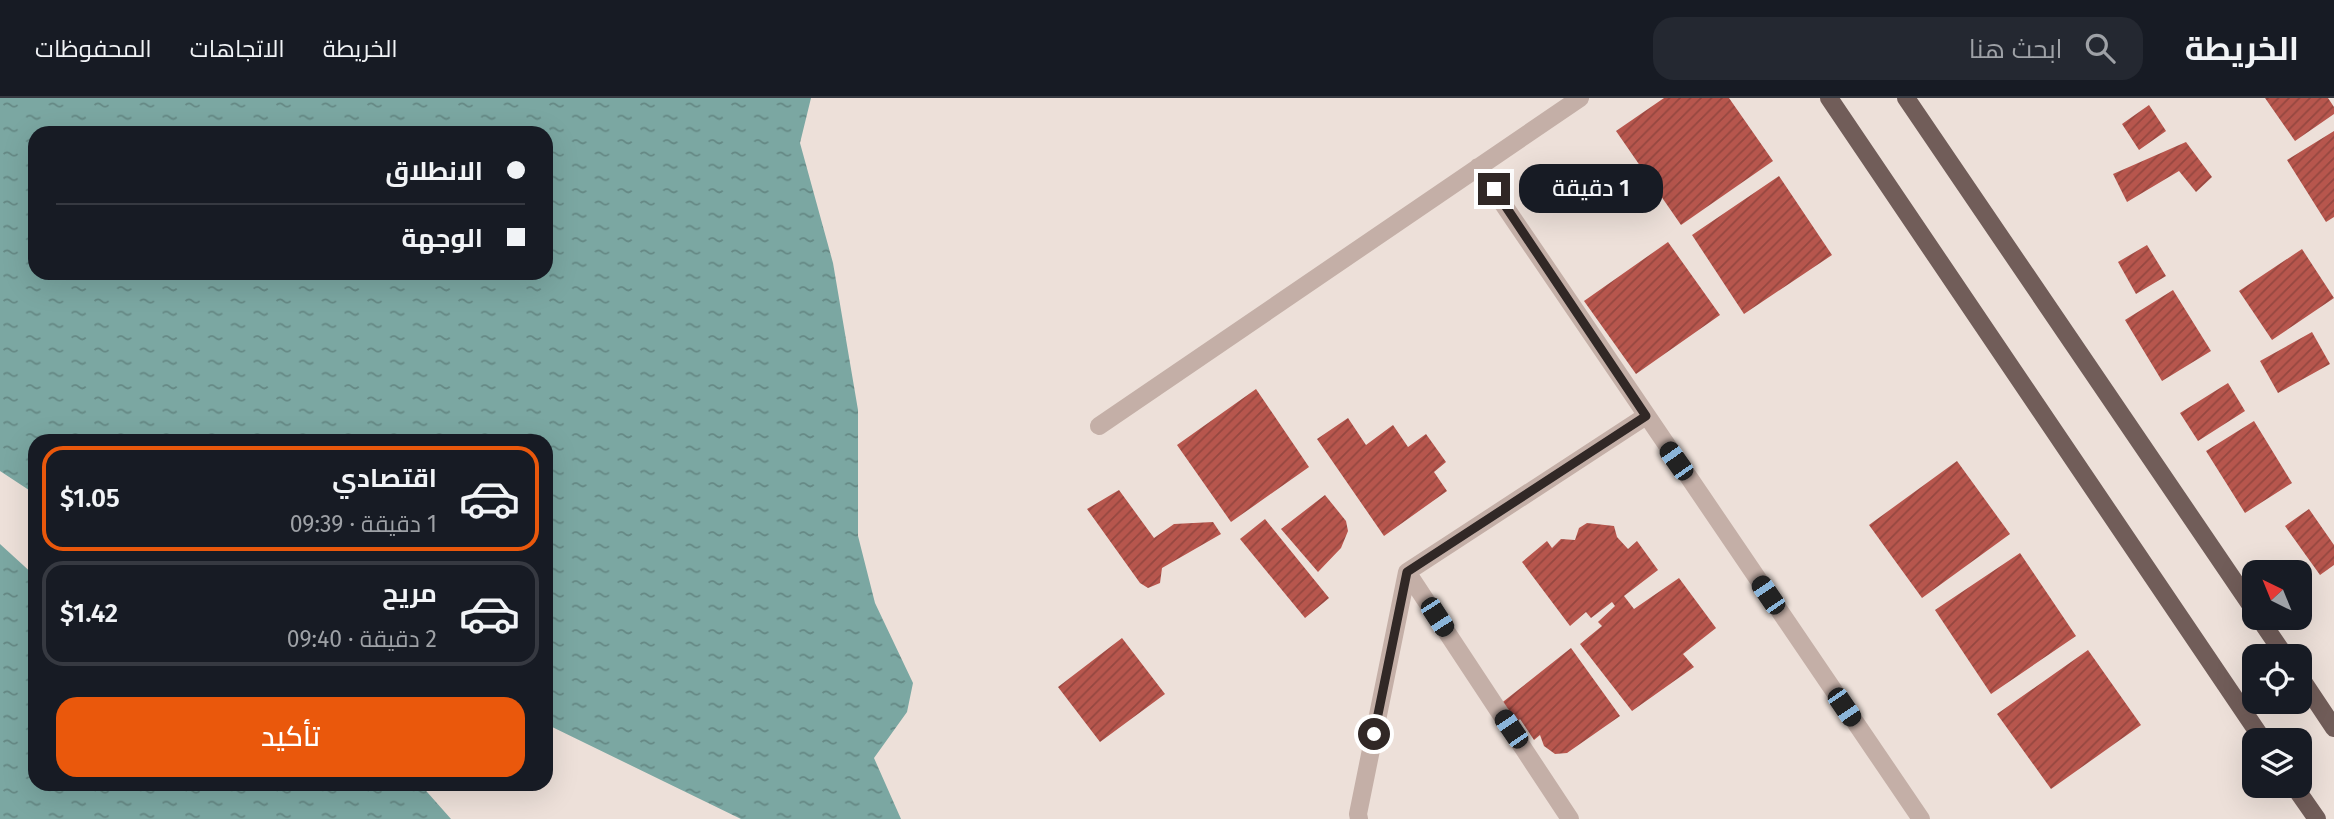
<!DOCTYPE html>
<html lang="ar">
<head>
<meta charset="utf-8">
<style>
	body { margin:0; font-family:"Fira Sans",Cairo,sans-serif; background:#242831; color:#f1f3f6; direction:rtl; height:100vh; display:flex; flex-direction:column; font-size:26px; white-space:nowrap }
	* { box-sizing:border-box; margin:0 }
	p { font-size:23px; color:#9ea1a6 }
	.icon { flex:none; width:38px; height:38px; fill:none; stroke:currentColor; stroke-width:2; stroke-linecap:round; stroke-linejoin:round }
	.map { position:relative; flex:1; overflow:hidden; direction:ltr }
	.details { position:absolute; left:28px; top:336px; width:525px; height:357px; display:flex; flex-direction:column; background:#171b24; border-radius:21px; box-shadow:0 7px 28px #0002; direction:rtl }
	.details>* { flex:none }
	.guide { position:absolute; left:28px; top:28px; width:525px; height:154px; border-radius:21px; box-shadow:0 7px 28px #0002; direction:rtl; display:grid; align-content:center; height:154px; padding:0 28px; background:#171b24 }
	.needle { width:46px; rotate:317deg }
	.controls { position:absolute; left:2242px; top:462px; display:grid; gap:14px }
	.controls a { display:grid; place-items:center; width:70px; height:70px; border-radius:14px; background:#171b24; box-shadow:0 7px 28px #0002; font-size:35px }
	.end { position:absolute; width:32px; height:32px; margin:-16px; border:9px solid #312826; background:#fff; box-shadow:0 0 0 4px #fff }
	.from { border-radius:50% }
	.bubble { position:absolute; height:49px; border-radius:21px; background:#171b24; box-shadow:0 7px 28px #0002; font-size:23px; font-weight:600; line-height:49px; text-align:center; direction:rtl }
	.car { position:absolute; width:21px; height:42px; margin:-21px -10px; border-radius:9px; box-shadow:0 0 5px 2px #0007; background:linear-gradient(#222 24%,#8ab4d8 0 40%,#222 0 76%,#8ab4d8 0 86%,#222 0) }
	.guide b { display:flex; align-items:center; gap:24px; height:66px; font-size:26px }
	.guide b+b { border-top:2px solid #363941 }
	.guide i { width:18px; height:18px; background:#f1f3f6 }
	ul { padding:12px 0 0; list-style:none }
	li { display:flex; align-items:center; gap:21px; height:105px; margin:0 14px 10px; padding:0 14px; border:4px solid #363941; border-radius:21px }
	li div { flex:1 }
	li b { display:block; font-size:26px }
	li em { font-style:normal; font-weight:600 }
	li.active { border-color:#ea580c }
	li>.icon { width:63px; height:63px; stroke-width:1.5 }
	.action { display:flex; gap:14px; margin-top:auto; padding:14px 28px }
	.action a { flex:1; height:80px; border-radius:21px; background:#ea580c; color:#fff; font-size:28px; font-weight:600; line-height:80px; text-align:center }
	header { display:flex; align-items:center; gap:42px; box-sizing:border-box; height:98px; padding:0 35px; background:#171b24; border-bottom:2px solid #363941 }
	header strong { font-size:33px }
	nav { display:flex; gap:38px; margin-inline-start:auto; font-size:24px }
	.search { width:490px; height:63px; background:#242831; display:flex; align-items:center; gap:18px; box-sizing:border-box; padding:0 24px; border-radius:21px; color:#9ea1a6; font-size:26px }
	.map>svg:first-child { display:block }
	.water { fill:url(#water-ripples); fill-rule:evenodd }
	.building { fill:url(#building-hatch) }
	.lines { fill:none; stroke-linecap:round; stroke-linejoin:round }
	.minor { stroke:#c4afa7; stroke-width:18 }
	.major { stroke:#715d59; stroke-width:18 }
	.route { stroke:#312826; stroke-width:9 }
</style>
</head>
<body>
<header>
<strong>الخريطة</strong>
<div class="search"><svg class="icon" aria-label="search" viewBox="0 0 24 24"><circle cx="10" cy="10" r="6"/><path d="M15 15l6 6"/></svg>ابحث هنا</div>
<nav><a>الخريطة</a><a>الاتجاهات</a><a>المحفوظات</a></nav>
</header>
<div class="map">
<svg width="2334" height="721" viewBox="0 0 2334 721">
	<defs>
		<pattern id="water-ripples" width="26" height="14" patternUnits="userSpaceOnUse" patternTransform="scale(1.75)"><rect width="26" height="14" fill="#7ba7a2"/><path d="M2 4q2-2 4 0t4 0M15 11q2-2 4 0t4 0" fill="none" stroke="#658884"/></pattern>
		<pattern id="building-hatch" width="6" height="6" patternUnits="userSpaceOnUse" patternTransform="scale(1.75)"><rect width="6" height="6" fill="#b7564d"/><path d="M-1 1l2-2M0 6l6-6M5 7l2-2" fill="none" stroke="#954740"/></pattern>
	</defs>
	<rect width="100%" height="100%" fill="#ede0d9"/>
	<path class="water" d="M 0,0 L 811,0 L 800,45 L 833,165 L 858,312 L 858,438 L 875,505 L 913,585 L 907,614 L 874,660 L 901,721 L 741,721 L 546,626 L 546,343 L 35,343 L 35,396 L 0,373 ZM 35,35 L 546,35 L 546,175 L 35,175 Z
		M 0,446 L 35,478 L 35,686 L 420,686 L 451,721 L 0,721 Z"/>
	<path class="building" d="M 1664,0 L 1729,0 L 1773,63 L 1681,127 L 1616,33 Z
		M 2265,0 L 2328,0 L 2334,9 L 2334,16 L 2295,43 Z
		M 2149,7 L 2166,33 L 2139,52 L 2122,26 Z
		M 2334,33 L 2334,119 L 2326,124 L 2287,62 Z
		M 2186,44 L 2212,79 L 2196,94 L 2179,73 L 2127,104 L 2113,76 Z
		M 1779,78 L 1832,157 L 1744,216 L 1692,137 Z
		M 1668,144 L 1720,217 L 1636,276 L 1584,203 Z
		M 2147,147 L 2166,178 L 2136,196 L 2118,164 Z
		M 2302,151 L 2334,200 L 2272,242 L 2239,193 Z
		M 2173,192 L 2211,253 L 2162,283 L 2125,222 Z
		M 2312,234 L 2330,266 L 2278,295 L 2260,263 Z
		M 2228,285 L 2245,313 L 2198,343 L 2180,315 Z
		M 1256,291 L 1309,369 L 1231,424 L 1177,347 Z
		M 1348,320 L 1366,347 L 1393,327 L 1408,349 L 1426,336 L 1446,364 L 1434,374 L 1447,393 L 1384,438 L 1317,341 Z
		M 2254,323 L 2292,385 L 2245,415 L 2206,353 Z
		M 1957,363 L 2010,436 L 1922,500 L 1869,427 Z
		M 1119,392 L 1154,440 L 1174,426 L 1213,424 L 1221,436 L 1162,470 L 1160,485 L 1148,490 L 1140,485 L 1087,411 Z
		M 1325,397 L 1346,423 L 1348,433 L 1341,450 L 1318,474 L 1281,431 Z
		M 2309,411 L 2334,447 L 2334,467 L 2320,477 L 2285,428 Z
		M 1265,421 L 1329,500 L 1305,520 L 1240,441 Z
		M 1587,425 L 1614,428 L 1617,439 L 1628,451 L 1637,443 L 1658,472 L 1624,498 L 1634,511 L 1679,480 L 1716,530 L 1683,556 L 1694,569 L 1632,613 L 1580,546 L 1602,528 L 1598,524 L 1615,508 L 1612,504 L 1591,520 L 1586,514 L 1570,528 L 1522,464 L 1547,443 L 1552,450 L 1561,441 L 1575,442 L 1579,430 Z
		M 2020,455 L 2076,538 L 1991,596 L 1935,512 Z
		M 1122,540 L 1165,596 L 1100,644 L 1058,589 Z
		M 1571,550 L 1620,618 L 1567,655 L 1555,656 L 1544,648 L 1540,637 L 1534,642 L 1520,621 L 1514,627 L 1499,607 Z
		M 2088,552 L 2141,627 L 2051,691 L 1997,616 Z"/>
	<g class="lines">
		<path class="minor" d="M 1478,69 L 1921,721
			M 1099,328 L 1580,0
			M 1407,474 L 1570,721
			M 1359,721 L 1358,716 L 1407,474 L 1646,318"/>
		<path class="major" d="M 1829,0 L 2263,642
			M 1906,0 L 2254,512
			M 2259,520 L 2285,558
			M 2300,579 L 2334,630
			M 2294,688 L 2317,721"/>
	</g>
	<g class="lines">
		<path class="route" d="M 1374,636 L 1407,474 L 1646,318 L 1494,91"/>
	</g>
</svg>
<div class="controls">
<a><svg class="needle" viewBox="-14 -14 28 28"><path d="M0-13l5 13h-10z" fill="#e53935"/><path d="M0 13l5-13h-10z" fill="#9ea1a6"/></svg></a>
<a><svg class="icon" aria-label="locate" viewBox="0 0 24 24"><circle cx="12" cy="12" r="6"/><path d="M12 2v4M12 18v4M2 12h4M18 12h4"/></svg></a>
<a><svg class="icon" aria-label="layers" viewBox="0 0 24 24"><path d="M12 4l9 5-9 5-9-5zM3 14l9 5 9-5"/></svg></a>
</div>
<i class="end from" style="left:1374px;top:636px"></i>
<i class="end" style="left:1494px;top:91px"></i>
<div class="bubble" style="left:1519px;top:66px;width:144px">1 دقيقة</div>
<i class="car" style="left:1676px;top:363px;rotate:325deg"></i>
<i class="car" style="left:1768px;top:497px;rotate:326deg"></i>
<i class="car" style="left:1437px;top:519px;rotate:147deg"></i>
<i class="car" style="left:1844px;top:609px;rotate:146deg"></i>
<i class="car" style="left:1511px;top:631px;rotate:326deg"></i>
<div class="guide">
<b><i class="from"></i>الانطلاق</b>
<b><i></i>الوجهة</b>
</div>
<section class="details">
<ul>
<li class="active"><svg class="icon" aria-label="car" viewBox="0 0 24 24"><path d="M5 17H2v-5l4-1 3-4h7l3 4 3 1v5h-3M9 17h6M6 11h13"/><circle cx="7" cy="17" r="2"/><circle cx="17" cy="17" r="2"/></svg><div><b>اقتصادي</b><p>1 دقيقة · 09:39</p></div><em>$1.05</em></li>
<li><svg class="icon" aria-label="car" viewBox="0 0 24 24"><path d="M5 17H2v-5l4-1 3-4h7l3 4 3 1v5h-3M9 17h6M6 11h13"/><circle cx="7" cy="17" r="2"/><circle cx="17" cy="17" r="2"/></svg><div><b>مريح</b><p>2 دقيقة · 09:40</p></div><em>$1.42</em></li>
</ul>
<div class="action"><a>تأكيد</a></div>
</section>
</div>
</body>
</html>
